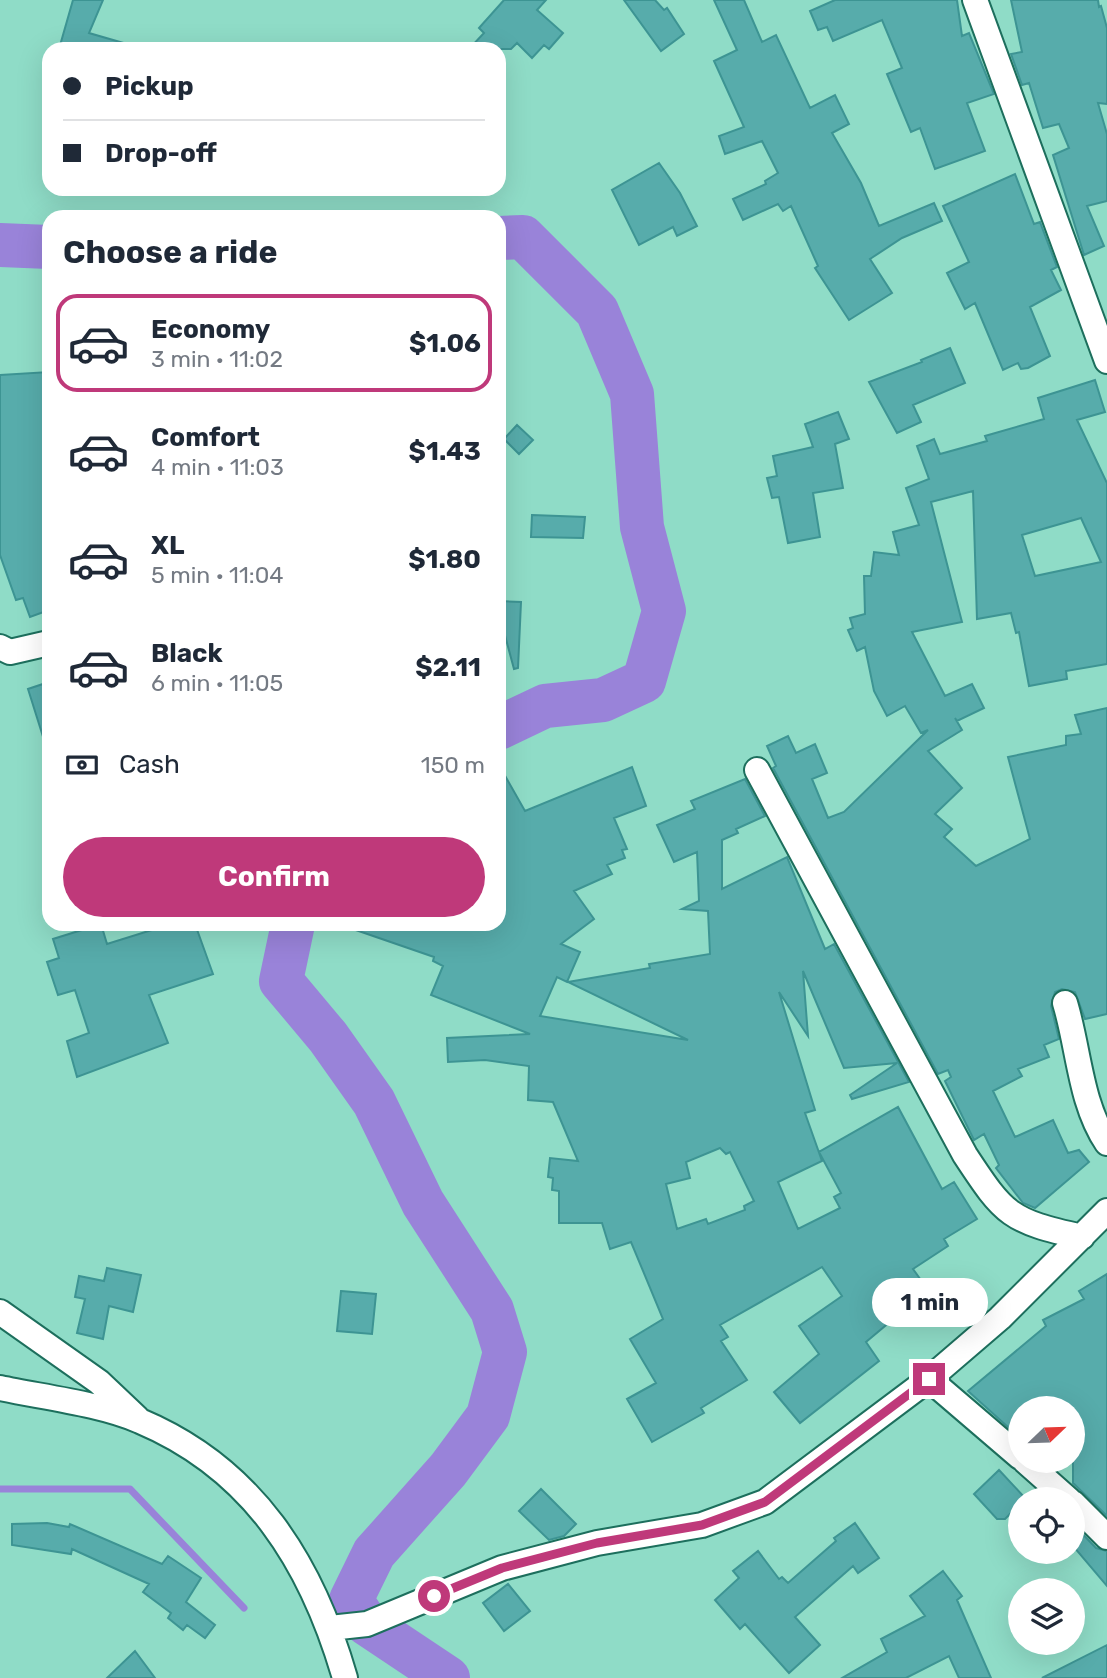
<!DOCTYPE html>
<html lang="en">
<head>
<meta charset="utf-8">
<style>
	body { margin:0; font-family:Rubik,sans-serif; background:#f2f2f3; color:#1f2937; height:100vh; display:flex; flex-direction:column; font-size:26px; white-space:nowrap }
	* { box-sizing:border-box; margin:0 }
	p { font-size:23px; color:#747a83 }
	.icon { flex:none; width:38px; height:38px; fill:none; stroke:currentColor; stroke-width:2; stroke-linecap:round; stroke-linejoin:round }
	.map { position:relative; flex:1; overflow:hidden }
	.sheet { position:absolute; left:42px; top:210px; width:464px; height:721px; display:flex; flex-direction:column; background:#fff; border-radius:21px; box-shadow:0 7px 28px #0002 }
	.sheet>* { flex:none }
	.banner { position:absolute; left:42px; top:42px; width:464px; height:154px; border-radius:21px; box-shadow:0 7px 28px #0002; display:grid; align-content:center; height:154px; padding:0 21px; background:#fff }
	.needle { width:46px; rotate:67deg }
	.controls { position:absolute; left:1008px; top:1396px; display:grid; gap:14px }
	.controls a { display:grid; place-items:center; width:77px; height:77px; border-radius:50%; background:#fff; box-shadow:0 7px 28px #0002; font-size:35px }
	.end { position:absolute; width:32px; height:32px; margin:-16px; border:9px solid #bf397a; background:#fff; box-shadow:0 0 0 4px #fff }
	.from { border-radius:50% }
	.bubble { position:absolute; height:49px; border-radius:24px; background:#fff; box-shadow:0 7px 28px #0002; font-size:23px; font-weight:700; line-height:49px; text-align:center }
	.banner b { display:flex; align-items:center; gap:24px; height:66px; font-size:26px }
	.banner b+b { border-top:2px solid #e0e1e3 }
	.banner i { width:18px; height:18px; background:#1f2937 }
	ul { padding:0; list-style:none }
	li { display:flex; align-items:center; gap:21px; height:98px; margin:0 14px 10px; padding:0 7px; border:4px solid transparent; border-radius:21px }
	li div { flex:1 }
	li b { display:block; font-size:26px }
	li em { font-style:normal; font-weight:700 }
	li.current { border-color:#bf397a }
	li>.icon { width:63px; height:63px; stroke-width:1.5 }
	h2 { padding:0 21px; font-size:32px; line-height:84px }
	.pay { display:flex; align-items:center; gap:18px; height:77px; padding:0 21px; font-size:26px }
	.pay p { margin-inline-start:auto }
	.cta { display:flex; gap:14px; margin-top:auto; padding:14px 21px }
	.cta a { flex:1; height:80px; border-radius:42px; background:#bf397a; color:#fff; font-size:28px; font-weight:700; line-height:80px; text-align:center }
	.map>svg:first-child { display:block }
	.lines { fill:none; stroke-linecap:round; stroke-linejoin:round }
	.stream { stroke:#9983d9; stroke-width:7 }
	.river { stroke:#9983d9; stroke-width:44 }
	.building { fill:#57acab; stroke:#3d9493; stroke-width:2; fill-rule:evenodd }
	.minor-casing { stroke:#1d6f5d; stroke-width:28 }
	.minor { stroke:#fff; stroke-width:24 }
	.route { stroke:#bf397a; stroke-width:9 }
</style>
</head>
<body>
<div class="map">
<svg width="1107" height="1678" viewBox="0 0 1107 1678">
	<rect width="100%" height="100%" fill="#8fdcc7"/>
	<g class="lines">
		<path class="stream" d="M 0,1489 L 130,1489 L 244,1608"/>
		<path class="river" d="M 499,238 L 523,237 L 597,311 L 632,394 L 642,527 L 664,611 L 644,681 L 603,700 L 545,706 L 499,728
			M 0,245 L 49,247
			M 293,924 L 281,981 L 328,1037 L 374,1102 L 423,1203 L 492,1310 L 505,1352 L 488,1416 L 448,1470 L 374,1553 L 351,1600 L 367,1624 L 448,1678"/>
	</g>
	<path class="building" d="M 73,0 L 103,0 L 89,33 L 127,44 L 126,49 L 59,49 Z
		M 504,0 L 546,0 L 537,10 L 563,33 L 549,49 L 544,45 L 532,58 L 517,43 L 511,49 L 469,49 L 484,33 L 479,28 Z
		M 624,0 L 655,0 L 664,10 L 667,8 L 684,34 L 661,51 Z
		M 714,0 L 744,0 L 762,42 L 776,35 L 810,108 L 835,95 L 849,124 L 832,133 L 861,183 L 879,226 L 934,203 L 942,221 L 902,238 L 870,259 L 892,293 L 849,320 L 815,268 L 818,266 L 791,206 L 783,211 L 778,204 L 743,220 L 733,199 L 766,184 L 765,181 L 778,173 L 762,141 L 725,154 L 719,136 L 744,127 L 714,61 L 737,50 Z
		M 835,0 L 957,0 L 962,36 L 969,33 L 994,94 L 967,103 L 985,151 L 935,169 L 920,128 L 911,132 L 887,74 L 902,68 L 882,20 L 833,41 L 827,27 L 818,30 L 810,11 Z
		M 1011,0 L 1098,0 L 1099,7 L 1101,6 L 1107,28 L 1107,104 L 1098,103 L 1107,134 L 1107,201 L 1087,206 L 1104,246 L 1084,255 L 1053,155 L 1069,148 L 1059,124 L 1043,128 L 1029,83 L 1022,85 L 1011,54 L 1022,52 Z
		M 659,163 L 680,193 L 697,226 L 677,236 L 673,227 L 639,245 L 612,190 Z
		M 1015,174 L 1034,224 L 1040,222 L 1057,267 L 1051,270 L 1061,290 L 1030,307 L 1050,356 L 1028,368 L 1021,369 L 1018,363 L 1003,370 L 975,303 L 965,309 L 947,273 L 969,262 L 943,206 Z
		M 950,348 L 965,383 L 913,405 L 921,422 L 897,433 L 869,382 L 922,362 L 921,360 Z
		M 49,372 L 49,610 L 30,617 L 23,598 L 16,600 L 0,555 L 0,375 Z
		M 1095,380 L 1105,412 L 1077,420 L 1107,483 L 1107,664 L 1066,671 L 1067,679 L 1029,686 L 1019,632 L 1016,633 L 1011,613 L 977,619 L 973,491 L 931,502 L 962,622 L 912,632 L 945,696 L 972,684 L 984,708 L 957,721 L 955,718 L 962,730 L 928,751 L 962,788 L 935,814 L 952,829 L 944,837 L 976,866 L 1030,839 L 1008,757 L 1066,745 L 1066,736 L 1081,734 L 1075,715 L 1107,708 L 1107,1014 L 1085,1019 L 1075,992 L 1062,989 L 1055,992 L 1051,1006 L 1059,1039 L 1044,1045 L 1049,1057 L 1018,1069 L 1022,1076 L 993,1091 L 1015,1137 L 1053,1120 L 1068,1153 L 1079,1150 L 1089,1162 L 1035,1208 L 1023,1203 L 996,1168 L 999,1165 L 984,1134 L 974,1140 L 945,1081 L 951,1077 L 948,1070 L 938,1074 L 773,768 L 776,766 L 767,746 L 788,736 L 796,753 L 815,744 L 827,773 L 812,779 L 828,818 L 844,812 L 928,730 L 921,733 L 905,706 L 887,716 L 874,691 L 865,647 L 857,651 L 848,630 L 853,628 L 850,618 L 865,614 L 864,576 L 871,576 L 874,552 L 899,555 L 893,532 L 919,525 L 906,488 L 929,479 L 917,446 L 934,439 L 940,454 L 987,441 L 985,436 L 1044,419 L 1038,398 ZM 1081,518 L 1101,562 L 1035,576 L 1022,535 Z
		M 838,412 L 849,439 L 835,444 L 843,488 L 813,493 L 820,537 L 788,543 L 779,497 L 772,498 L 767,478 L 777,476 L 773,456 L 813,447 L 805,424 Z
		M 517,425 L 533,440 L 519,454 L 504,439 Z
		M 532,515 L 585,517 L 583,538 L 531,537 Z
		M 499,601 L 521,602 L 518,668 L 514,669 L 499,613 Z
		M 49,682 L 49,742 L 45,743 L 28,689 Z
		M 499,765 L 525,811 L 632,767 L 646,806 L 614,818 L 627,849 L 622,850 L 625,858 L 607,865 L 612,874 L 574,891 L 594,919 L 561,944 L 580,952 L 567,982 L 557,977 L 540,1016 L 688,1040 L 568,982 L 650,968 L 649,964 L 710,954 L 708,911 L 682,909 L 699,901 L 697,852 L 674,862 L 657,825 L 695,809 L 691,801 L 745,779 L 765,816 L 736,829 L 738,833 L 722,840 L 722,889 L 787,857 L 825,949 L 834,944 L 909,1082 L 852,1099 L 850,1095 L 897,1063 L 844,1068 L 803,971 L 808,1036 L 779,992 L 815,1110 L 805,1113 L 822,1161 L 778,1182 L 798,1229 L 840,1208 L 834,1197 L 841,1193 L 819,1152 L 898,1107 L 942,1189 L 954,1182 L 977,1219 L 944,1239 L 948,1246 L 913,1269 L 928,1290 L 866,1342 L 879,1361 L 800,1423 L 774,1392 L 819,1354 L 799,1326 L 842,1296 L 822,1267 L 720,1325 L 728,1337 L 721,1341 L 747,1380 L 701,1408 L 704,1413 L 652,1442 L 627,1399 L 656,1383 L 630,1339 L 663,1319 L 631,1242 L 610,1249 L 602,1223 L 559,1223 L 559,1191 L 552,1190 L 553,1178 L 548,1177 L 550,1158 L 578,1161 L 553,1102 L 528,1100 L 529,1066 L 485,1060 L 448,1062 L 447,1038 L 530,1034 L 431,995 L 443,966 L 433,961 L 434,957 L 347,927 L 347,924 L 499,924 ZM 720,1148 L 726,1154 L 730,1152 L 754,1201 L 744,1206 L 745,1210 L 708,1224 L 706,1219 L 677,1229 L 666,1184 L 690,1178 L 686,1162 Z
		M 101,924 L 107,944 L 171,924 L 195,924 L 213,974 L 149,995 L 168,1043 L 77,1077 L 67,1041 L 89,1033 L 75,990 L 58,995 L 47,962 L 59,958 L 53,939 Z
		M 107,1268 L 141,1275 L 133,1312 L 109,1306 L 103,1339 L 77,1333 L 85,1299 L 75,1297 L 79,1276 L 104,1281 Z
		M 1107,1274 L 1107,1516 L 1073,1483 L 1073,1409 L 1020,1409 L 1020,1438 L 968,1391 L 1046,1326 L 1043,1320 L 1084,1299 L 1079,1291 Z
		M 341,1291 L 376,1294 L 372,1334 L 337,1331 Z
		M 999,1470 L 1026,1499 L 1020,1500 L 1020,1504 L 1005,1519 L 997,1519 L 974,1494 Z
		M 541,1489 L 576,1524 L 564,1536 L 549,1540 L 519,1511 Z
		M 47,1523 L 69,1527 L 70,1524 L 162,1564 L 168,1556 L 201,1578 L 186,1602 L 215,1625 L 205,1638 L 187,1625 L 183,1630 L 168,1618 L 171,1613 L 143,1592 L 149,1584 L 72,1549 L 71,1554 L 12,1545 L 12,1524 Z
		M 855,1523 L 879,1558 L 858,1573 L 853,1566 L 795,1617 L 820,1645 L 789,1673 L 745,1624 L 740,1629 L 715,1600 L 739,1578 L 733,1571 L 758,1551 L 779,1579 L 782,1577 L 788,1583 L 836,1541 L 834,1538 Z
		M 1073,1524 L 1096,1548 L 1107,1551 L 1107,1586 L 1073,1546 Z
		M 943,1571 L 962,1596 L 957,1600 L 991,1678 L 959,1678 L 949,1656 L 906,1678 L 842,1678 L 887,1652 L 881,1639 L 925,1616 L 910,1596 Z
		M 508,1584 L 530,1611 L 504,1631 L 483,1603 Z
		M 1107,1645 L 1107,1678 L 1042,1678 Z
		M 135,1651 L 155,1678 L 107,1678 Z"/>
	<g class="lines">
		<g class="minor-casing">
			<path id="minor" d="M 975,0 L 1107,361
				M 0,647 L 10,652 L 49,643
				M 757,770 L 965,1155 C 1005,1216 1010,1221 1082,1237
				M 1065,1003 C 1079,1049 1080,1103 1107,1143
				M 0,1312 L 99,1382 L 137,1418
				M 929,1379 L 1020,1457
				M 0,1388 C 42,1397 102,1404 140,1421 C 254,1469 312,1564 345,1678
				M 1025,1461 L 1069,1500
				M 1073,1503 L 1107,1537
				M 330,1628 L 367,1624 L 502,1568 L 597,1543 L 702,1525 L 765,1502 L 929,1379 L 1000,1318 L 1107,1211"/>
		</g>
		<use href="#minor" class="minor"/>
	</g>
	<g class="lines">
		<path class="route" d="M 434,1596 L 502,1568 L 597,1543 L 702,1525 L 765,1502 L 929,1379"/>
	</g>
</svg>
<div class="controls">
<a><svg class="needle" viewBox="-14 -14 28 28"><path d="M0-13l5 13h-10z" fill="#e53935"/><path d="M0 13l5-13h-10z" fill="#747a83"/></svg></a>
<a><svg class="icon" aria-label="locate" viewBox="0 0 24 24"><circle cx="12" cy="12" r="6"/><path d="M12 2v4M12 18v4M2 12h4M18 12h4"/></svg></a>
<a><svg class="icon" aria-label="layers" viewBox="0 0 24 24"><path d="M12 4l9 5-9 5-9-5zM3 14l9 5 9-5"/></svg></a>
</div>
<i class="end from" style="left:434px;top:1596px"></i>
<i class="end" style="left:929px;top:1379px"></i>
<div class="bubble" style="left:872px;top:1278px;width:116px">1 min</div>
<div class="banner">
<b><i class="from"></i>Pickup</b>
<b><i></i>Drop-off</b>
</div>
<section class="sheet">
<h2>Choose a ride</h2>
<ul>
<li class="current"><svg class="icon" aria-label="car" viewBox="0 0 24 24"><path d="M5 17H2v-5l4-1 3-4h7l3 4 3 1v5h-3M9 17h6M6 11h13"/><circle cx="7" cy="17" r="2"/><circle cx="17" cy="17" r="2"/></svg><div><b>Economy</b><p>3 min · 11:02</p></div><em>$1.06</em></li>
<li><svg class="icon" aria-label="car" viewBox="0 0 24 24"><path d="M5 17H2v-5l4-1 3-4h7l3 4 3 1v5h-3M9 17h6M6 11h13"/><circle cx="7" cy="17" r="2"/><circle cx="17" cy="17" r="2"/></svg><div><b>Comfort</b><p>4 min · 11:03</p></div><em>$1.43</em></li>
<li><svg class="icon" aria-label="car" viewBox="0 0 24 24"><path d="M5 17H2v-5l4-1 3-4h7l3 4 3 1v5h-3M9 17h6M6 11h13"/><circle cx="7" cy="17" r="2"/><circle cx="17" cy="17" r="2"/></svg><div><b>XL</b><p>5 min · 11:04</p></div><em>$1.80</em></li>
<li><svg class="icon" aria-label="car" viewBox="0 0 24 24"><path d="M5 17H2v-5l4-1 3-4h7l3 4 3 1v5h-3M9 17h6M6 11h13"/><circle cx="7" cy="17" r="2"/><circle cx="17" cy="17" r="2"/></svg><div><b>Black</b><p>6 min · 11:05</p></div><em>$2.11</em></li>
</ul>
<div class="pay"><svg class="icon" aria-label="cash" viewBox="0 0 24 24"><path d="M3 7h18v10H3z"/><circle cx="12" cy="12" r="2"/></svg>Cash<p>150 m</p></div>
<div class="cta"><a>Confirm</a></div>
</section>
</div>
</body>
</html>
